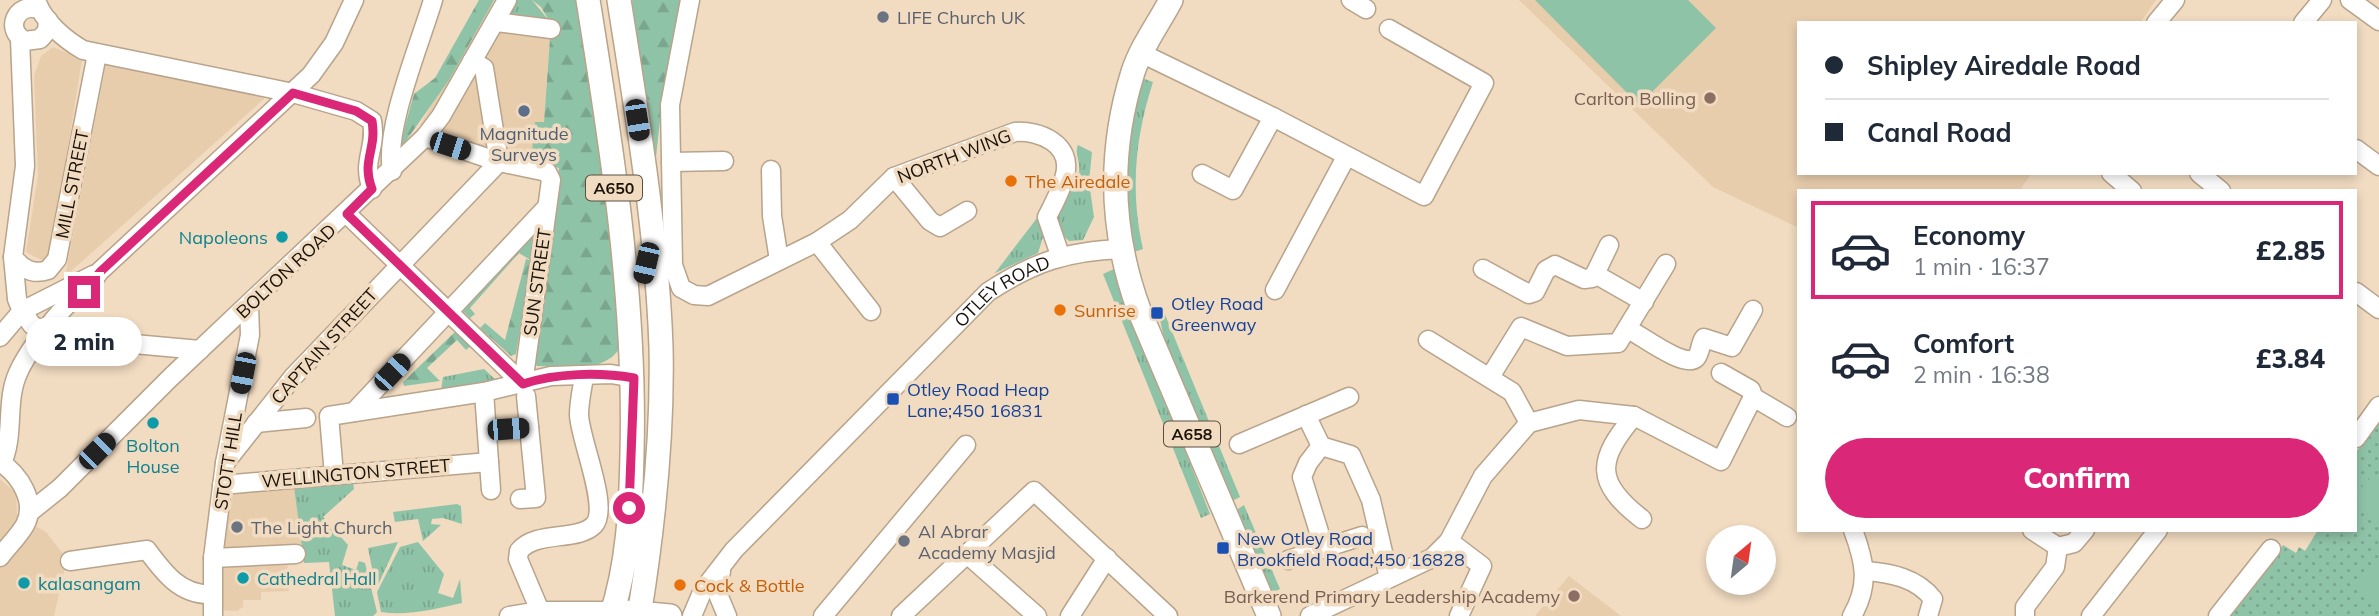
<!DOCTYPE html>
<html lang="en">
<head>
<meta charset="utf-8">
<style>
	body { margin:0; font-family:Mulish,sans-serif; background:#f2f2f3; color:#1f2937; height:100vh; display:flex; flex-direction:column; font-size:26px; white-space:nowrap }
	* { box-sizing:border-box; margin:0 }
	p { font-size:23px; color:#747a83 }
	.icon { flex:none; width:38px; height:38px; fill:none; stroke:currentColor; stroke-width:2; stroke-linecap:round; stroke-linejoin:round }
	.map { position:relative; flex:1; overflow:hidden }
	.drawer { position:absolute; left:1797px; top:189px; width:560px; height:343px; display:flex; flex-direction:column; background:#fff; border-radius:0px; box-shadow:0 4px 10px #0003 }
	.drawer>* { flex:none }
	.guide { position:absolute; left:1797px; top:21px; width:560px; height:154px; border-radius:0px; box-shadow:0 4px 10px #0003; display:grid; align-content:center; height:154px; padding:0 28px; background:#fff }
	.needle { width:46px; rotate:29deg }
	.controls { position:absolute; left:1706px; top:525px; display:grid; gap:14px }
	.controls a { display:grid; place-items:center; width:70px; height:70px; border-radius:50%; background:#fff; box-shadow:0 4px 10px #0003; font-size:35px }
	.end { position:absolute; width:32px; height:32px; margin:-16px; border:9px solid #db2777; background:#fff; box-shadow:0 0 0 4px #fff }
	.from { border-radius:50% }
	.bubble { position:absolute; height:49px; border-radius:24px; background:#fff; box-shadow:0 4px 10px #0003; font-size:23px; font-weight:800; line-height:49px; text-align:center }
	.car { position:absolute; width:21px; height:42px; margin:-21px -10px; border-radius:9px; box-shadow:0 0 5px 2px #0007; background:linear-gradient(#222 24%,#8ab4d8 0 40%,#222 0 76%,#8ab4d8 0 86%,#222 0) }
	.guide b { display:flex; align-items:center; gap:24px; height:66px; font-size:26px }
	.guide b+b { border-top:2px solid #e0e1e3 }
	.guide i { width:18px; height:18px; background:#1f2937 }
	ul { padding:12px 0 0; list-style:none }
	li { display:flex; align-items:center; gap:21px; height:98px; margin:0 14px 10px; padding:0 14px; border:4px solid transparent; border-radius:0px }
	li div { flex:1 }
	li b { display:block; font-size:26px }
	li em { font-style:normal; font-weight:800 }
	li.on { border-color:#db2777 }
	li>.icon { width:63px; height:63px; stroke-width:1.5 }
	.primary-button { display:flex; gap:14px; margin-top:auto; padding:14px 28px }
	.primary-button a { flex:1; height:80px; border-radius:42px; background:#db2777; color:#fff; font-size:28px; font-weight:800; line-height:80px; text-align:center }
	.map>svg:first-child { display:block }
	.built { fill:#e8cdad }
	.grass { fill:url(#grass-tufts) }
	.forest { fill:url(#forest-firs) }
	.park { fill:url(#park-dots) }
	.pitch { fill:#8fc3a7 }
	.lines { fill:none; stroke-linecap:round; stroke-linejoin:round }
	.minor-casing { stroke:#b8a38b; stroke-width:21 }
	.major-casing { stroke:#b8a38b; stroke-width:26 }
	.minor { stroke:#fff; stroke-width:18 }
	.major { stroke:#fff; stroke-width:23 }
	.route { stroke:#db2777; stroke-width:9 }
	.worship-dot { fill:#6b7280; stroke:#f1dbc1; stroke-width:2.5 }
	.education-dot { fill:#8d6e63; stroke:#f1dbc1; stroke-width:2.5 }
	.service-dot { fill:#5c6f8a; stroke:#f1dbc1; stroke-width:2.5 }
	.food-dot { fill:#e8710a; stroke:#f1dbc1; stroke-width:2.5 }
	.culture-dot { fill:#0f9aa8; stroke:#f1dbc1; stroke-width:2.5 }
	.transit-dot { fill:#1a4fb4; stroke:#f1dbc1; stroke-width:2.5 }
	.labels { text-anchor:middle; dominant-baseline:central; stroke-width:7; stroke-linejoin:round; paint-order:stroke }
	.shield { fill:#f1dbc1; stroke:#5a4e40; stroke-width:2 }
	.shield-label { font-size:16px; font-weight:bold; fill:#191209 }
	.worship-label { font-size:18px; fill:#5b616d; stroke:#f1dbc1; text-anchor:start }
	.education-label { font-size:18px; fill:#785e54; stroke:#f1dbc1; text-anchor:end }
	.service-label { font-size:18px; fill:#4e5e75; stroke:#f1dbc1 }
	.street-label { font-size:18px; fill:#191209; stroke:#f1dbc1 }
	.food-label { font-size:18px; fill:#c56008; stroke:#f1dbc1; text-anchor:start }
	.culture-label { font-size:18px; fill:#0d838f; stroke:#f1dbc1; text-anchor:start }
	.transit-label { font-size:18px; fill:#164399; stroke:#f1dbc1; text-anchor:start }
</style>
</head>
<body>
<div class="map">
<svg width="2379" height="616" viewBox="0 0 2379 616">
	<defs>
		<pattern id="grass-tufts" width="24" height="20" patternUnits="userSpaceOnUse" patternTransform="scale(1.75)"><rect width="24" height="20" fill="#8fc3a7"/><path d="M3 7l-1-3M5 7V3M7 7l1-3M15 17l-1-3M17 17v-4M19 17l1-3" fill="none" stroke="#7ba68e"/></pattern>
		<pattern id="forest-firs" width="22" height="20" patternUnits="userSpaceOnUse" patternTransform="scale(1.75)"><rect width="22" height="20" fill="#8fc3a7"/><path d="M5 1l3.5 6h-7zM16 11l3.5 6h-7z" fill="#7ba68e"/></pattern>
		<pattern id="park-dots" width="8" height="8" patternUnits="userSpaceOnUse" patternTransform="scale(1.75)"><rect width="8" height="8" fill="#8fc3a7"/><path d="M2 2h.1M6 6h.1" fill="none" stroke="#7ba68e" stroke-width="1.8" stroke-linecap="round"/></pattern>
	</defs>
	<rect width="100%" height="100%" fill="#f1dbc1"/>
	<path class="built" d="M 1519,0 L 2156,0 L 2140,23 L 1799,23 L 1799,173 L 2032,173 L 2019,191 L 1799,191 L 1799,228 L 1713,187 Z
		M 492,3 L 507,14 L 551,23 L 541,162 L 491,152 L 439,136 L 420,125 Z
		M 53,47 L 82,59 L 65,167 L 48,256 L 43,261 L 26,252 L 38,175 L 34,76 L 41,56 Z
		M 106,64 L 263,96 L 264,99 L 69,273 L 66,271 Z
		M 0,479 L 16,493 L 17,516 L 46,532 L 67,559 L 54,616 L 0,616 Z
		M 294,487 L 302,549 L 287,558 L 289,591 L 261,592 L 261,600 L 243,600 L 243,607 L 237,611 L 217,610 L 228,491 Z
		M 1569,576 L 1621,616 L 1535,616 Z"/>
	<path class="grass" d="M 515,0 L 532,0 L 551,23 L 510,19 L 507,14 Z
		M 1142,78 L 1153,82 C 1135,138 1130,191 1143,249 L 1131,253 L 1123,208 L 1124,143 Z
		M 1078,145 L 1092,152 L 1089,182 L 1094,217 L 1083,240 L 1069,241 C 1042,219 1072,198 1079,172 C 1081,162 1074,154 1078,145 Z
		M 1040,214 L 1043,237 L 1038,253 L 995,273 Z
		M 537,229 L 532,261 L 519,253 L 470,308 L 475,314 L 470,318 L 459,307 Z
		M 1114,269 L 1210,514 L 1201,518 L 1103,274 Z
		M 1164,312 L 1240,497 L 1230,502 L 1168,359 L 1159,314 Z
		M 484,369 L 496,380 L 441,390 L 443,377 Z
		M 353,482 L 354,489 L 323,517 L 348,545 L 342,565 L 356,570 L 359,561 L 365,563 L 377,612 L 373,616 L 335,616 L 329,562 L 304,563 L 294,487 Z
		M 457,504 L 461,506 L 462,524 L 443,518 L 432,519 L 431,524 L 441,525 L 423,541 L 418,519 L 395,522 L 393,512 Z
		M 1244,505 L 1280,589 L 1271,594 L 1235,511 Z
		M 398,542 L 376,589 L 368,548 Z
		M 418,542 L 444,574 L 438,593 L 453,598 L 460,579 L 462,603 C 436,609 407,616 381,612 L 377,592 L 400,547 Z"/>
	<path class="forest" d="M 479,0 L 494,0 L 449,80 L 403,145 L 400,144 L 414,94 L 435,78 Z
		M 532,0 L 581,0 L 603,146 L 621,346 C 605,375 565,366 537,366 L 533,360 L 559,168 L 531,161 L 535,122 L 544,122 L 551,24 L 541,7 Z
		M 632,0 L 682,0 L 663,93 L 655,166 Z
		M 526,259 L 532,261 L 516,354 L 511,356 L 480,328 L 485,323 L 505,340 Z
		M 458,329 L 473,344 L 466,350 L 457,340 L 427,368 L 440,381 L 404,386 L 403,382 Z"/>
	<path class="park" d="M 2379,420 L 2379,616 L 2228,616 L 2283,545 L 2296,553 L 2299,547 L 2305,551 L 2318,530 L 2356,530 L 2356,452 Z"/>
	<path class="pitch" d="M 1535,0 L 1688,0 L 1716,28 L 1639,105 Z
		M 2373,475 L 2379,482 L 2379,526 L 2356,502 L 2356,493 Z
		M 2379,561 L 2379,604 L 2358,582 Z"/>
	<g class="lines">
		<g class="minor-casing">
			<g id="minor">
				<path d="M 36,0 C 43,21 64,39 83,50 L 293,93 L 356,111 L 372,121 C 377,150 361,160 372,189"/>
				<path d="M 690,0 L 670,105 L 673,265 L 681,288 L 694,295 L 708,296 L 817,242 L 850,220 L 894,177 L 1015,132 C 1039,130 1073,144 1065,175 C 1062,189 1054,203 1047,217 L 1060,255"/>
				<path d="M 1351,0 L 1366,9"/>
				<path d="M 2350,0 L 2379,21"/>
				<path d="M 39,9 C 16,2 4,30 25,41 L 40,39 L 47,31 L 48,20"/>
				<path d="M 496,22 L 551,29"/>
				<path d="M 2156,23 L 2175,0"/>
				<path d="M 2303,23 L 2322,0"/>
				<path d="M 20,39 L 25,166 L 13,257 L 17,299 L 22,311 L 32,325 L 57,337 L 200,350"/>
				<path d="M 1143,54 L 1273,117 L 1424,196 L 1484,83 L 1389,29"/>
				<path d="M 425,137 L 499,162 L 547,172 L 551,180 L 523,384"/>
				<path d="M 2356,149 L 2379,166"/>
				<path d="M 671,162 L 724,161"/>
				<path d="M 771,170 L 772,216 L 779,260"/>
				<path d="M 392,171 C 384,129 420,44 433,0"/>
				<path d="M 2111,173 L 2132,191"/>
				<path d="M 2199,173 L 2221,191"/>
				<path d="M 1202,174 L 1233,190 L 1273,117"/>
				<path d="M 894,177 L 930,221 L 940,227 L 967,211"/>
				<path d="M 347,214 L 523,384"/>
				<path d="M 817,242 L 871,311"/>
				<path d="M 1609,245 L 1595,274 L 1644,302"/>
				<path d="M 13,257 C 22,269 33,275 48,270 L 57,259 L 97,54"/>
				<path d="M 1483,269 L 1529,294 L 1535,292 L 1546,270 L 1555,265 L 1584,279 L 1592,278 L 1595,274"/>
				<path d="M 1275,290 L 1346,157"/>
				<path d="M 2356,292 L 2379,309"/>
				<path d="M 1628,329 C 1642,336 1685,369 1696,358 C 1701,352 1700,343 1704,338 L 1732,347 L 1753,310"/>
				<path d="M 0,337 L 22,311 L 93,275"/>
				<path d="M 1428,340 L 1512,392 L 1529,423"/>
				<path d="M 1721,373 L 1751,390 L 1753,397"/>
				<path d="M 1490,377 L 1521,327 L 1567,346 L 1618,343 L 1666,264"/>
				<path d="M 484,392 L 491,490"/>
				<path d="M 354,412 L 547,207"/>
				<path d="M 1306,415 L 1321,446"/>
				<path d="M 1634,416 C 1597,460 1594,482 1642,519"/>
				<path d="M 256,423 L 306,418"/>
				<path d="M 487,431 L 529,427"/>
				<path d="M 2356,438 L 2379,406"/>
				<path d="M 1239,444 L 1349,397"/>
				<path d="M 1321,446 L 1351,455 L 1371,500 L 1389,578"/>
				<path d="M 1321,446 L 1308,463 L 1302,477 L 1324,548"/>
				<path d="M 0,462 C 20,475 37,502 25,525 C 18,537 8,546 0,557"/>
				<path d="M 2,463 C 15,434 5,402 18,373 C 26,354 51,321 66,306 C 78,294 90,287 99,272 L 311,75 L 334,43 L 354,0"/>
				<path d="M 225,463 L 293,377 L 499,162 L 484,68 L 472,61"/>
				<path d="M 334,475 L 329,416 L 484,392 L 551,376 L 611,374 L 634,378"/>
				<path d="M 222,485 L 489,462"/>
				<path d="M 520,499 L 536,498 L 526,396"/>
				<path d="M 30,512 L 60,488 L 170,378 L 425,137 L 441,116 L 507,0"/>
				<path d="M 2032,530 L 2058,547"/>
				<path d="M 1449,541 L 1482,566 L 1459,616"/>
				<path d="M 968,555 L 1037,616"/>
				<path d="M 213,558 L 296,554"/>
				<path d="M 1288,560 L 1362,536"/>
				<path d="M 70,561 L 147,550 C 164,573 181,596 212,594"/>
				<path d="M 721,571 L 717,592 L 727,616"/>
				<path d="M 1866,571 C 1891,573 1917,578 1933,599 L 1928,616"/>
				<path d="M 540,611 L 518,559 L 519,551 C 536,530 577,542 594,525 C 610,508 580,440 579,415 C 579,402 582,389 584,377"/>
				<path d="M 213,616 L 213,558 L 225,463 L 250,335 L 249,306"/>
				<path d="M 509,616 L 540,611 L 612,611"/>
				<path id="s1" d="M 692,616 L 703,590 L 734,550 L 988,292 C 1034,262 1067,251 1122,249"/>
				<path d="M 823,616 L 966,445"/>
				<path d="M 901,616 L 1034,491 L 1168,616"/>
				<path d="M 1070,616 L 1107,558"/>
				<path d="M 1310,616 L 1432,558 L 1449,541 L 1483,476 L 1529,423 L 1579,410 L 1634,416 L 1721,461 L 1753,397 L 1787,417"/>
				<path d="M 1852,616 C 1870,585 1865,562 1853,530"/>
				<path d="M 2025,616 L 2025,607 L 2055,567 L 2058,547 L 2074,543 L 2085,530"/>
				<path d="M 2091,616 L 2158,530"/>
				<path d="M 2218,616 L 2271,549"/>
			</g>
		</g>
		<g class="major-casing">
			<path id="major" d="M 588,0 C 612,149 636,302 632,453 C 631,507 628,565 611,616
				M 619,0 C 637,115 657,231 661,347 C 663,436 653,529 639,616
				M 1171,0 C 1159,23 1141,47 1133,72 C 1108,152 1110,231 1139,310 L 1269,616
				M 626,612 L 670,616"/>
		</g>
		<use href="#minor" class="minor"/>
		<use href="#major" class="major"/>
	</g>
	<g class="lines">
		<path class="route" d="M 84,292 L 100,272 L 293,93 L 356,111 L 372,121 C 377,150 361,160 372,189 L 347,214 L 523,384 C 556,373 599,372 634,378 L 629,508"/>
	</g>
	<g class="worship-dot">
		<circle cx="883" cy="17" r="7"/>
		<circle cx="237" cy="527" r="7"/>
		<circle cx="904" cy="541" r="7"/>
	</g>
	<g class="education-dot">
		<circle cx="1710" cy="98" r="7"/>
		<circle cx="1574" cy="596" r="7"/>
	</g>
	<circle class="service-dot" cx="524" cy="111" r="7"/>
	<g class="food-dot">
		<circle cx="1011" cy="181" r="7"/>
		<circle cx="1060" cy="310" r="7"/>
		<circle cx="680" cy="585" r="7"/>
	</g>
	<g class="culture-dot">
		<circle cx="282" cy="237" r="7"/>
		<circle cx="153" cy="423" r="7"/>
		<circle cx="243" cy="578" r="7"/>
		<circle cx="24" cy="583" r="7"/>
	</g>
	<g class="transit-dot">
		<rect x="1150" y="306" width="14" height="14" rx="3.5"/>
		<rect x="886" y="392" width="14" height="14" rx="3.5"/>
		<rect x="1216" y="541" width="14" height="14" rx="3.5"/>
	</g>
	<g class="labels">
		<g class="shield">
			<rect x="586" y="175.5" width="56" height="25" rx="5"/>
			<rect x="1164" y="421.5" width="56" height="25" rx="5"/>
		</g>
		<g class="shield-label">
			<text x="614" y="188">A650</text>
			<text x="1192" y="434">A658</text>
		</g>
		<g class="worship-label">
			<text x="897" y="17">LIFE Church UK</text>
			<text x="251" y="527">The Light Church</text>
			<text x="918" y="531">Al Abrar<tspan x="918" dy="21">Academy Masjid</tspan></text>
		</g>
		<g class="education-label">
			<text x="1696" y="98">Carlton Bolling</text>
			<text x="1560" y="596">Barkerend Primary Leadership Academy</text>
		</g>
		<g class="service-label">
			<text x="524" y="133">Magnitude<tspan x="524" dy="21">Surveys</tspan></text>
		</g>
		<g class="street-label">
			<text transform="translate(954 156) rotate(-21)">NORTH WING</text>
			<text transform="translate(72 184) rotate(-79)">MILL STREET</text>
			<text transform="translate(286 271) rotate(-43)">BOLTON ROAD</text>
			<text transform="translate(537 282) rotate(-82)">SUN STREET</text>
			<text stroke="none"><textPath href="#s1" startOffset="453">OTLEY ROAD</textPath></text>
			<text transform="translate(324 346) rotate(-48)">CAPTAIN STREET</text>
			<text transform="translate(228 461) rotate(-81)">STOTT HILL</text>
			<text transform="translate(356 473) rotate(-5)">WELLINGTON STREET</text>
		</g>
		<g class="food-label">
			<text x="1025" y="181">The Airedale</text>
			<text x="1074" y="310">Sunrise</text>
			<text x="694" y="585">Cock &amp; Bottle</text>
		</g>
		<g class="culture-label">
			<text x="268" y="237" text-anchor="end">Napoleons</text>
			<text x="153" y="445" text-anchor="middle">Bolton<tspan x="153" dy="21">House</tspan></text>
			<text x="257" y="578">Cathedral Hall</text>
			<text x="38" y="583">kalasangam</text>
		</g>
		<g class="transit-label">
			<text x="1171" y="303">Otley Road<tspan x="1171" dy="21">Greenway</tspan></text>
			<text x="907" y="389">Otley Road Heap<tspan x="907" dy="21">Lane;450 16831</tspan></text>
			<text x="1237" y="538">New Otley Road<tspan x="1237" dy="21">Brookfield Road;450 16828</tspan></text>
		</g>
	</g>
</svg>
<div class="controls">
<a><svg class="needle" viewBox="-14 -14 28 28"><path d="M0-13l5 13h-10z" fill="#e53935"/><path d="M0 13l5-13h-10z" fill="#747a83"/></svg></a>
</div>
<i class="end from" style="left:629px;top:508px"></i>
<i class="end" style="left:84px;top:292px"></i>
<div class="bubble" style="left:26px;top:317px;width:116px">2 min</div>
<i class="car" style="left:637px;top:120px;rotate:171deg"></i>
<i class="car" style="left:450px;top:146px;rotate:108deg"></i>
<i class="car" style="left:646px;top:263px;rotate:193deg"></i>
<i class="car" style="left:392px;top:372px;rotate:43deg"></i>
<i class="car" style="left:243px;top:373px;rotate:191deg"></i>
<i class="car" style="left:508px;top:429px;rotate:86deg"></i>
<i class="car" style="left:97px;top:451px;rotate:45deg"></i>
<div class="guide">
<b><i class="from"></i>Shipley Airedale Road</b>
<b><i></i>Canal Road</b>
</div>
<section class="drawer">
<ul>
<li class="on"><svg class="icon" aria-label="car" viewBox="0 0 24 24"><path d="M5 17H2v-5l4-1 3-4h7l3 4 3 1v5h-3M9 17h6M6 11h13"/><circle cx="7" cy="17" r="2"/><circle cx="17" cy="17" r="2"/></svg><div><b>Economy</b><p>1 min · 16:37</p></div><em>£2.85</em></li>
<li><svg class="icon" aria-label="car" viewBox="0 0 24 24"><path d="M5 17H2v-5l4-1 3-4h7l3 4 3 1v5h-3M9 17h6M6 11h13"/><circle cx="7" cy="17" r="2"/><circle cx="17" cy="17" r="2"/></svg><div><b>Comfort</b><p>2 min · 16:38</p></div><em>£3.84</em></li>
</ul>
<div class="primary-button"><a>Confirm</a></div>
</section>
</div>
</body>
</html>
